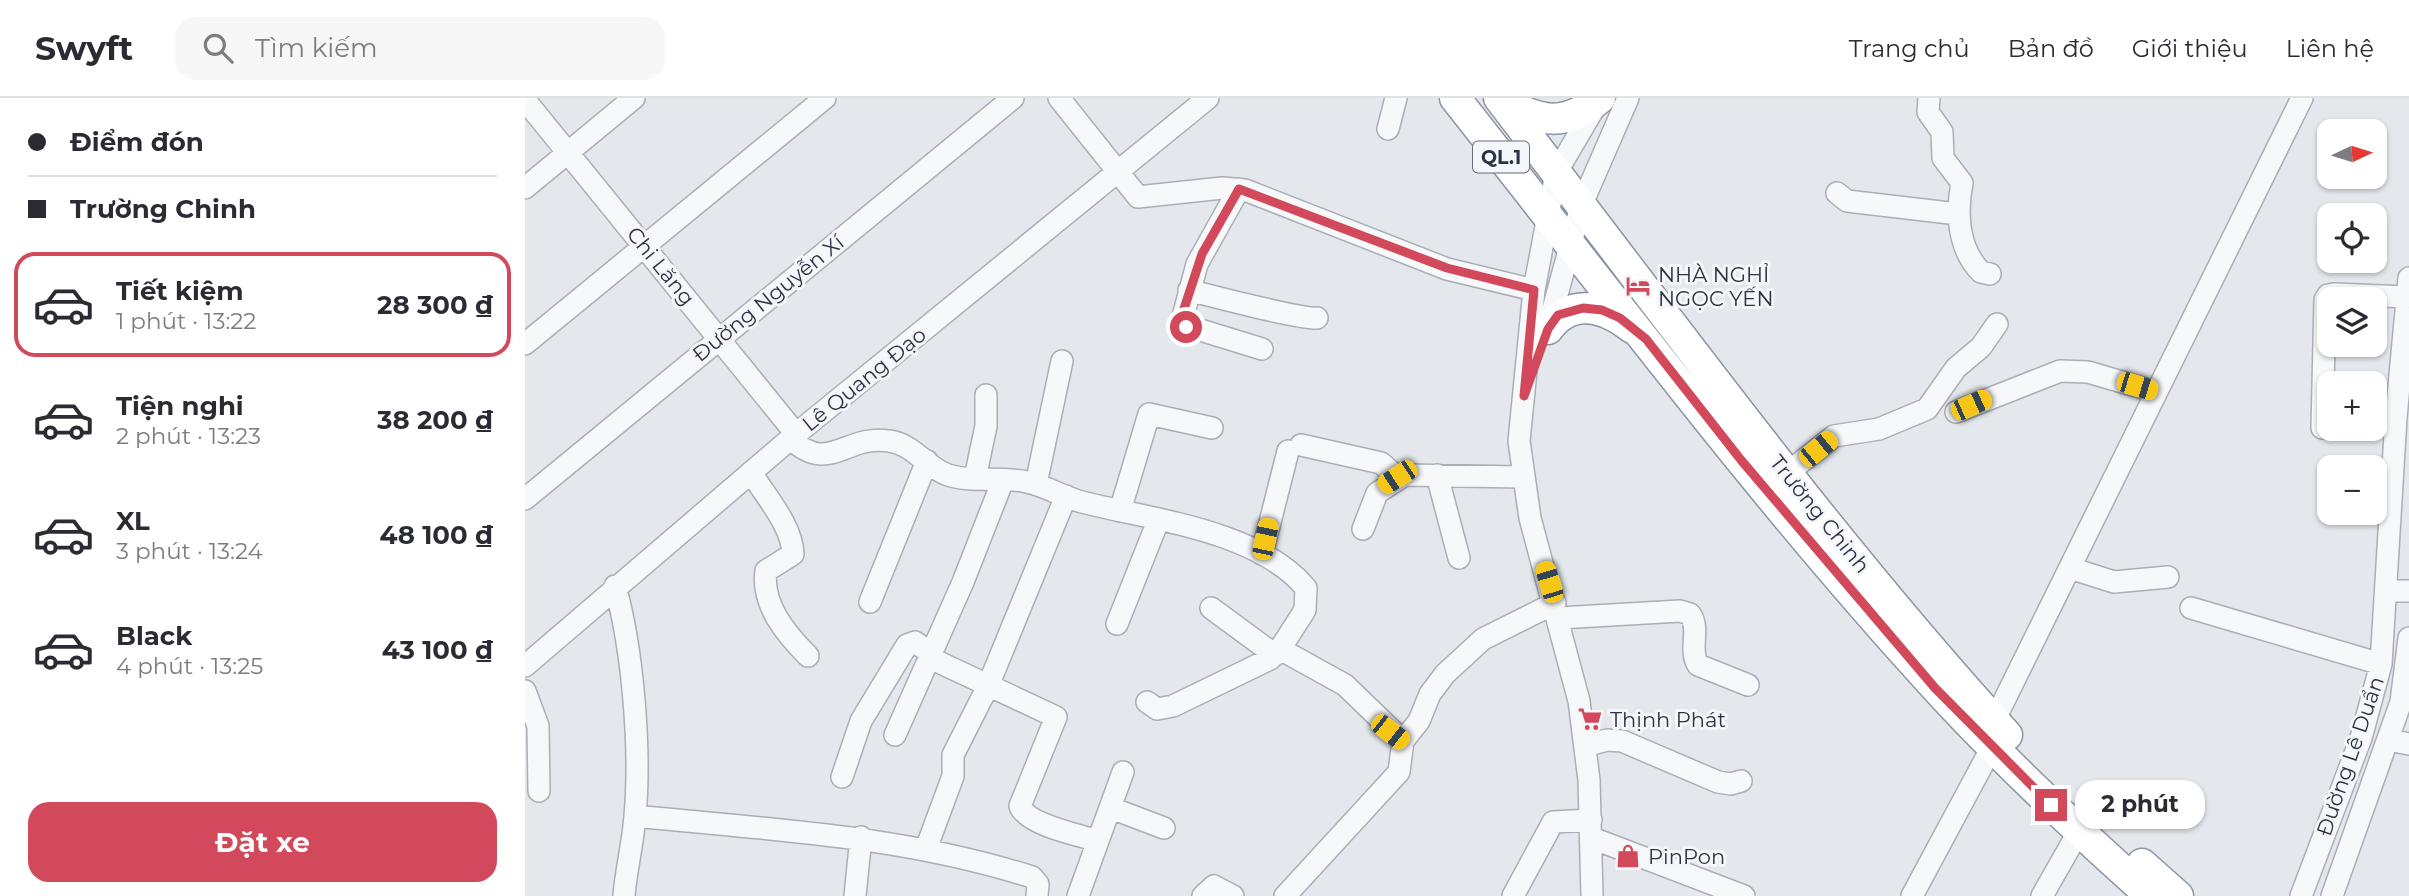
<!DOCTYPE html>
<html lang="vi">
<head>
<meta charset="utf-8">
<style>
	body { margin:0; font-family:Montserrat,sans-serif; background:#f7f7f7; color:#2b2b33; height:100vh; display:flex; flex-direction:column; font-size:26px; white-space:nowrap }
	* { box-sizing:border-box; margin:0 }
	p { font-size:23px; color:#7c7c81 }
	.icon { flex:none; width:38px; height:38px; fill:none; stroke:currentColor; stroke-width:2; stroke-linecap:round; stroke-linejoin:round }
	.map { position:relative; flex:1; overflow:hidden }
	.sheet { display:flex; flex-direction:column; background:#fff; width:525px }
	.sheet>* { flex:none }
	.hud { display:grid; align-content:center; height:154px; padding:0 28px; background:#fff }
	.needle { width:46px; rotate:86deg }
	.buttons { position:absolute; left:1792px; top:21px; display:grid; gap:14px }
	.buttons a { display:grid; place-items:center; width:70px; height:70px; border-radius:14px; background:#fff; box-shadow:0 2px 5px #0004; font-size:35px }
	.end { position:absolute; width:32px; height:32px; margin:-16px; border:9px solid #d1495b; background:#fff; box-shadow:0 0 0 4px #fff }
	.from { border-radius:50% }
	.bubble { position:absolute; height:49px; border-radius:21px; background:#fff; box-shadow:0 2px 5px #0004; font-size:23px; font-weight:700; line-height:49px; text-align:center }
	.car { position:absolute; width:21px; height:42px; margin:-21px -10px; border-radius:9px; box-shadow:0 0 5px 2px #0007; background:linear-gradient(#f5c518 24%,#345 0 40%,#f5c518 0 76%,#345 0 86%,#f5c518 0) }
	.hud b { display:flex; align-items:center; gap:24px; height:66px; font-size:26px }
	.hud b+b { border-top:2px solid #e1e1e2 }
	.hud i { width:18px; height:18px; background:#2b2b33 }
	ul { padding:0; list-style:none }
	li { display:flex; align-items:center; gap:21px; height:105px; margin:0 14px 10px; padding:0 14px; border:4px solid transparent; border-radius:21px }
	li div { flex:1 }
	li b { display:block; font-size:26px }
	li em { font-style:normal; font-weight:700 }
	li.active { border-color:#d1495b }
	li>.icon { width:63px; height:63px; stroke-width:1.5 }
	.action { display:flex; gap:14px; margin-top:auto; padding:14px 28px }
	.action a { flex:1; height:80px; border-radius:21px; background:#d1495b; color:#fff; font-size:28px; font-weight:700; line-height:80px; text-align:center }
	header { display:flex; align-items:center; gap:42px; box-sizing:border-box; height:98px; padding:0 35px; background:#fff; border-bottom:2px solid #e1e1e2 }
	header strong { font-size:33px }
	nav { display:flex; gap:38px; margin-inline-start:auto; font-size:24px }
	.search { width:490px; height:63px; background:#f7f7f7; display:flex; align-items:center; gap:18px; box-sizing:border-box; padding:0 24px; border-radius:21px; color:#7c7c81; font-size:26px }
	main { display:flex; flex:1; min-height:0 }
	.map>svg:first-child { display:block }
	.lines { fill:none; stroke-linecap:round; stroke-linejoin:round }
	.minor-casing { stroke:#a9aeb7; stroke-width:24 }
	.highway-casing { stroke:#8b94a3; stroke-width:33 }
	.minor { stroke:#f7f8fa; stroke-width:21 }
	.highway { stroke:#fff; stroke-width:30 }
	.route { stroke:#d1495b; stroke-width:9 }
	.labels { text-anchor:middle; dominant-baseline:central; stroke-width:6; stroke-linejoin:round; paint-order:stroke }
	.shield { fill:#f4f6f9; stroke:#676e7b; stroke-width:2 }
	.shield-label { font-size:19px; font-weight:bold; fill:#2b3445 }
	.street-label { font-size:21px; fill:#2b3445; stroke:#f4f6f9 }
	.poi-label { font-size:21px; fill:#2b3445; stroke:#f4f6f9; text-anchor:start }
</style>
</head>
<body>
<header>
<strong>Swyft</strong>
<div class="search"><svg class="icon" aria-label="search" viewBox="0 0 24 24"><circle cx="10" cy="10" r="6"/><path d="M15 15l6 6"/></svg>Tìm kiếm</div>
<nav><a>Trang chủ</a><a>Bản đồ</a><a>Giới thiệu</a><a>Liên hệ</a></nav>
</header>
<main>
<section class="sheet">
<div class="hud">
<b><i class="from"></i>Điểm đón</b>
<b><i></i>Trường Chinh</b>
</div>
<ul>
<li class="active"><svg class="icon" aria-label="car" viewBox="0 0 24 24"><path d="M5 17H2v-5l4-1 3-4h7l3 4 3 1v5h-3M9 17h6M6 11h13"/><circle cx="7" cy="17" r="2"/><circle cx="17" cy="17" r="2"/></svg><div><b>Tiết kiệm</b><p>1 phút · 13:22</p></div><em>28 300 ₫</em></li>
<li><svg class="icon" aria-label="car" viewBox="0 0 24 24"><path d="M5 17H2v-5l4-1 3-4h7l3 4 3 1v5h-3M9 17h6M6 11h13"/><circle cx="7" cy="17" r="2"/><circle cx="17" cy="17" r="2"/></svg><div><b>Tiện nghi</b><p>2 phút · 13:23</p></div><em>38 200 ₫</em></li>
<li><svg class="icon" aria-label="car" viewBox="0 0 24 24"><path d="M5 17H2v-5l4-1 3-4h7l3 4 3 1v5h-3M9 17h6M6 11h13"/><circle cx="7" cy="17" r="2"/><circle cx="17" cy="17" r="2"/></svg><div><b>XL</b><p>3 phút · 13:24</p></div><em>48 100 ₫</em></li>
<li><svg class="icon" aria-label="car" viewBox="0 0 24 24"><path d="M5 17H2v-5l4-1 3-4h7l3 4 3 1v5h-3M9 17h6M6 11h13"/><circle cx="7" cy="17" r="2"/><circle cx="17" cy="17" r="2"/></svg><div><b>Black</b><p>4 phút · 13:25</p></div><em>43 100 ₫</em></li>
</ul>
<div class="action"><a>Đặt xe</a></div>
</section>
<div class="map">
<svg width="1884" height="798" viewBox="0 0 1884 798">
	<rect width="100%" height="100%" fill="#e4e7ec"/>
	<g class="lines">
		<g class="minor-casing">
			<path id="minor" d="M 534,0 L 613,99 L 697,90 L 720,92 L 922,171 L 1009,192
				M 1404,0 L 1403,14 L 1417,34 L 1418,60 L 1437,85 C 1431,115 1433,151 1456,174 L 1465,176
				M 0,2 L 271,336
				M 863,31 L 871,0
				M 0,90 L 109,0
				M 714,91 L 672,166 L 656,226 L 737,251
				M 1312,95 L 1322,103 L 1433,116
				M 664,192 C 682,197 783,223 792,220
				M 1023,230 L 1056,108 L 1103,0
				M 0,246 L 300,0
				M 1431,314 L 1535,273 L 1563,274 L 1631,294
				M 1797,330 L 1800,202 L 1803,197 L 1809,196 L 1882,199
				M 266,341 C 304,377 321,336 364,343 C 389,346 400,369 423,377 C 447,385 476,378 502,384 C 521,388 538,399 557,404 C 627,422 732,432 781,490 L 780,512 L 755,551 L 820,587 L 878,643
				M 776,347 L 856,365 L 872,379
				M 226,374 C 240,398 267,427 268,456 L 241,473 C 236,506 261,536 283,558
				M 1261,376 L 1309,338 L 1354,331 L 1402,311 L 1431,270 L 1456,249 L 1472,226
				M 912,377 L 934,460
				M 450,380 L 461,328 L 461,297
				M 511,386 L 537,263
				M 0,401 L 488,0
				M 595,413 L 624,316 L 687,330
				M 838,431 L 852,395 L 880,377 L 997,379
				M 737,456 L 763,353
				M 1545,470 L 1589,484 L 1643,479
				M 90,488 C 108,552 116,652 110,718 C 108,745 101,772 99,798
				M 1861,493 L 1884,493
				M 345,504 L 402,363
				M 686,510 L 750,557
				M 1666,510 L 1856,566
				M 1034,520 L 1155,513 L 1165,516 C 1176,531 1163,551 1173,567 L 1223,587
				M 592,526 L 633,423
				M 405,560 L 531,619 L 495,708 C 502,727 554,737 573,743
				M 0,568 L 271,336 L 683,0
				M 0,593 L 13,628 L 14,693
				M 622,604 L 632,611 L 648,608 L 745,561 L 755,551
				M 1469,623 L 1777,0
				M 370,637 L 438,484 L 478,382
				M 1863,642 L 1884,646
				M 1060,648 L 1082,642 L 1097,643 L 1193,684 L 1206,686 L 1216,683
				M 317,679 L 336,623 L 382,547 L 390,544 L 404,554
				M 586,710 L 639,730
				M 110,718 C 246,732 376,737 507,779 L 513,786 L 512,798
				M 1067,740 L 1219,798
				M 401,751 L 428,678 L 428,657 L 463,588 L 541,398
				M 330,798 L 336,739
				M 553,798 L 598,674
				M 678,798 L 689,788 L 708,798
				M 760,798 L 874,674 L 878,643 L 894,623 L 905,596 L 920,576 L 958,541 L 1030,505
				M 988,798 L 1028,724 L 1066,722
				M 1067,798 L 1064,682 L 1054,603 L 1005,420 L 994,343 L 1009,192 L 1031,75 L 1071,7
				M 1387,798 L 1467,649
				M 1517,798 L 1554,733
				M 1776,798 L 1836,640 L 1856,566 L 1871,320 L 1884,180
				M 1807,798 L 1876,604 L 1884,540"/>
		</g>
		<g class="highway-casing">
			<path id="highway" d="M 930,0 C 1087,198 1240,404 1412,591 C 1479,664 1552,732 1626,798
				M 974,0 C 1140,215 1299,436 1482,637
				M 977,3 C 1015,24 1040,30 1075,0
				M 1023,231 C 1046,199 1079,208 1107,230
				M 1617,766 L 1653,798"/>
		</g>
		<use href="#minor" class="minor"/>
		<use href="#highway" class="highway"/>
	</g>
	<g class="lines">
		<path class="route" d="M 661,229 L 656,226 L 656,220 L 677,156 L 714,91 L 922,170 L 1009,192 L 999,298 L 1023,231 L 1033,217 L 1058,210 L 1077,212 L 1095,220 L 1121,241 L 1216,362 L 1410,590 L 1526,707"/>
	</g>
	<defs>
		<g id="hotel-bare" transform="scale(1.89)"><path d="M-6-4.5h1.5V1H6V5H4.5V3h-9V5H-6ZM-4 0a1.8 1.8 0 1 1 3.6 0ZM.5 0V-2.5h3Q6-2.5 6 0Z" fill="#d1495b" stroke="#f4f6f9" stroke-width="2.5" paint-order="stroke"/></g>
		<g id="supermarket-bare" transform="scale(1.89)"><path d="M-6-5.5h2.5l.6 2H6L4.5 2H-2.5L-4.4-4H-6ZM-1.5 3.2a1.3 1.3 0 1 0 .1 0ZM3 3.2a1.3 1.3 0 1 0 .1 0Z" fill="#d1495b" stroke="#f4f6f9" stroke-width="2.5" paint-order="stroke"/></g>
		<g id="shop-bare" transform="scale(1.89)"><path d="M-5-2.5h2.3a2.7 3.5 0 0 1 5.4 0H5L5.5 6h-11ZM-1.5-2.5h3a1.5 2.3 0 0 0-3 0Z" fill="#d1495b" stroke="#f4f6f9" stroke-width="2.5" paint-order="stroke"/></g>
	</defs>
	<g fill-rule="evenodd">
		<use href="#hotel-bare" x="1113" y="188"/>
		<use href="#supermarket-bare" x="1065" y="621"/>
		<use href="#shop-bare" x="1103" y="758"/>
	</g>
	<g class="labels">
		<rect class="shield" x="948" y="43.5" width="56" height="31" rx="5"/>
		<g class="shield-label">
			<text x="976" y="59">QL.1</text>
		</g>
		<g class="street-label">
			<text transform="translate(136 168) rotate(51)">Chi Lăng</text>
			<text transform="translate(243 200) rotate(-39)">Đường Nguyễn Xí</text>
			<text transform="translate(339 281) rotate(-39)">Lê Quang Đạo</text>
			<text transform="translate(1295 416) rotate(51)">Trường Chinh</text>
			<text transform="translate(1825 658) rotate(-71)">Đường Lê Duẩn</text>
		</g>
		<g class="poi-label">
			<text x="1133" y="176">NHÀ NGHỈ<tspan x="1133" dy="24">NGỌC YẾN</tspan></text>
			<text x="1085" y="621">Thịnh Phát</text>
			<text x="1123" y="758">PinPon</text>
		</g>
	</g>
</svg>
<div class="buttons">
<a><svg class="needle" viewBox="-14 -14 28 28"><path d="M0-13l5 13h-10z" fill="#e53935"/><path d="M0 13l5-13h-10z" fill="#7c7c81"/></svg></a>
<a><svg class="icon" aria-label="locate" viewBox="0 0 24 24"><circle cx="12" cy="12" r="6"/><path d="M12 2v4M12 18v4M2 12h4M18 12h4"/></svg></a>
<a><svg class="icon" aria-label="layers" viewBox="0 0 24 24"><path d="M12 4l9 5-9 5-9-5zM3 14l9 5 9-5"/></svg></a>
<a>+</a>
<a>−</a>
</div>
<i class="end from" style="left:661px;top:229px"></i>
<i class="end" style="left:1526px;top:707px"></i>
<div class="bubble" style="left:1550px;top:682px;width:130px">2 phút</div>
<i class="car" style="left:1612px;top:288px;rotate:107deg"></i>
<i class="car" style="left:1446px;top:307px;rotate:66deg"></i>
<i class="car" style="left:1293px;top:351px;rotate:51deg"></i>
<i class="car" style="left:872px;top:379px;rotate:237deg"></i>
<i class="car" style="left:740px;top:441px;rotate:12deg"></i>
<i class="car" style="left:1024px;top:484px;rotate:343deg"></i>
<i class="car" style="left:865px;top:634px;rotate:128deg"></i>
</div>
</main>
</body>
</html>
